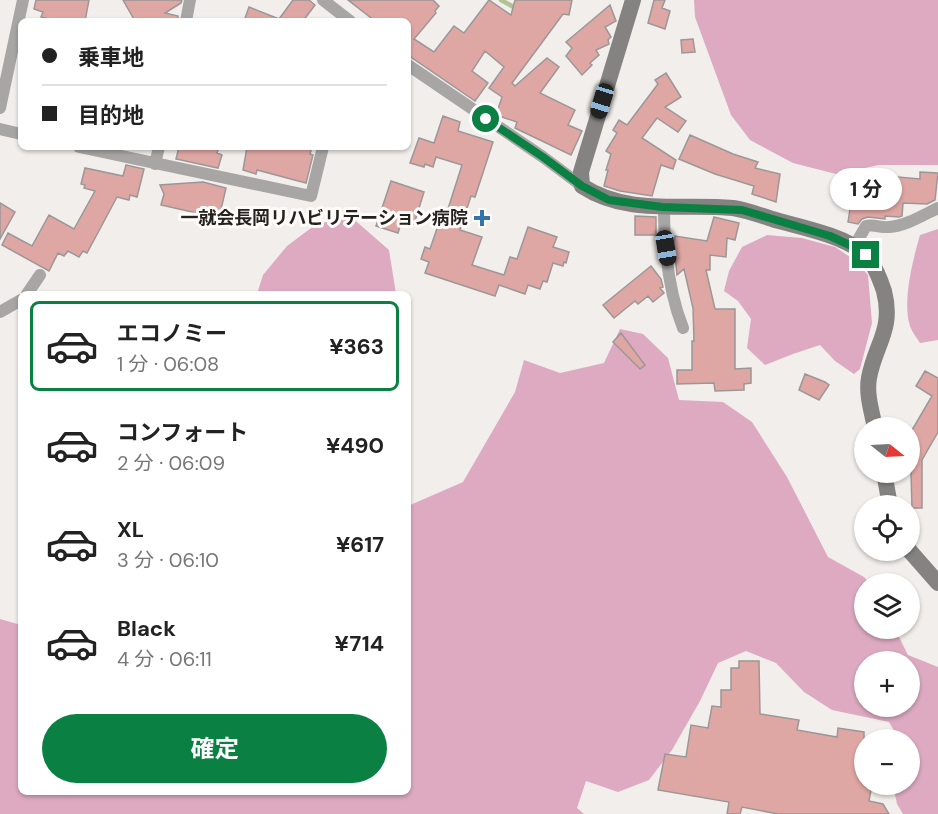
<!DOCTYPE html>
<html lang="ja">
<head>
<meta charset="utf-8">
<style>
	body { margin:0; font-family:"DM Sans","Noto Sans JP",sans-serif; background:#f6f6f6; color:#222; height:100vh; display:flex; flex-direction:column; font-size:22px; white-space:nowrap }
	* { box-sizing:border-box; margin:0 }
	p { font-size:20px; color:#767676 }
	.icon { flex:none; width:33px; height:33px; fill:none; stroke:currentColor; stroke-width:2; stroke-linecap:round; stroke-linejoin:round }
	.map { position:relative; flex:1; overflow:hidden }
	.side { position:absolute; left:18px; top:291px; width:393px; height:504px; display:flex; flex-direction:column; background:#fff; border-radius:9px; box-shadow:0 2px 4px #0004 }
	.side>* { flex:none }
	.banner { position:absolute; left:18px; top:18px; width:393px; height:132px; border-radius:9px; box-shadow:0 2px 4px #0004; display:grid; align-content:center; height:132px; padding:0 24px; background:#fff }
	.needle { width:39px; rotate:108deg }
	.controls { position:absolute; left:854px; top:417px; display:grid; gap:12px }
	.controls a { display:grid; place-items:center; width:66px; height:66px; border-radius:50%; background:#fff; box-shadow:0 2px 4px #0004; font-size:30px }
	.end { position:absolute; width:27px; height:27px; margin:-14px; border:8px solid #0b8043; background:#fff; box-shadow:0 0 0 3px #fff }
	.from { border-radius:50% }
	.bubble { position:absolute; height:42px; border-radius:21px; background:#fff; box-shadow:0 2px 4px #0004; font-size:20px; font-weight:700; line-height:42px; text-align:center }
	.car { position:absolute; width:18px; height:36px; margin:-18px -9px; border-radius:8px; box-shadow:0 0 4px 2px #0007; background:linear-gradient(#222 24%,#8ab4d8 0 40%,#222 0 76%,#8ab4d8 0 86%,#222 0) }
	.banner b { display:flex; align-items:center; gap:21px; height:57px; font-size:22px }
	.banner b+b { border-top:2px solid #e0e0e0 }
	.banner i { width:15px; height:15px; background:#222 }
	ul { padding:10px 0 0; list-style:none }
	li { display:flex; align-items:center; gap:18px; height:90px; margin:0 12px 9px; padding:0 12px; border:3px solid transparent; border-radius:9px }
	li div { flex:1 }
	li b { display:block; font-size:22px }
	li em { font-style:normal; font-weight:700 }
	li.selected { border-color:#0b8043 }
	li>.icon { width:54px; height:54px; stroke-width:1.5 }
	.cta { display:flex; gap:12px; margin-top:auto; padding:12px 24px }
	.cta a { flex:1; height:69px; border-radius:36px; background:#0b8043; color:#fff; font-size:24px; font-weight:700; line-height:69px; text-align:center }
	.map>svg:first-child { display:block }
	.forest { fill:#ddaac2; fill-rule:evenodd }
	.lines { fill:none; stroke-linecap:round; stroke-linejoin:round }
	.stream { stroke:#b1c293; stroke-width:4.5 }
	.building { fill:#dfa7a4; stroke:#9c9797; stroke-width:1.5 }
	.street { stroke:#a7a6a4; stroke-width:12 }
	.secondary { stroke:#848381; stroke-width:16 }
	.route { stroke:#0b8043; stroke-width:8 }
	.poi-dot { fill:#3374aa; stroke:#fffbf8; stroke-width:2 }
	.labels { text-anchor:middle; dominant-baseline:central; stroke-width:6; stroke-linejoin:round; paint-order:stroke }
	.poi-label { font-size:18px; font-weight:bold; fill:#242221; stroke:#fffbf8; text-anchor:end }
</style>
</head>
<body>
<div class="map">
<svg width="938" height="814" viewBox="0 0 938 814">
	<rect width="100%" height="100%" fill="#f2eeeb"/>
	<path class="forest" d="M 694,0 L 938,0 L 938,165 L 879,165 L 836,174 L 793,163 L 750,140 L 731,115 L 695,17 Z
		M 350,216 L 389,250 L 396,294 L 257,294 L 263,275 L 287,246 L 315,225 Z
		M 938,229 L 938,340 L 920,343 C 917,338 912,332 910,326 C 902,302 913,259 920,235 Z
		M 767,235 L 802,238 L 835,247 L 856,261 L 868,275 L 872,323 L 860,369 L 854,374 L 835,361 L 820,345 L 793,354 L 765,365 L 747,348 L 751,319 L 738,301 L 724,291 L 729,271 L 742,247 Z
		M 620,329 L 643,334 L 668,358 L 679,400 L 723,402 L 752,422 L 787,477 L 828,557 L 864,577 L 869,583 L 864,584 L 864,628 L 895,629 L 908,655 L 938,667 L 938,814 L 903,814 L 897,804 L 893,785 L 909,784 L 909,740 L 897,739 L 897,736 L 889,722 L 832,710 L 804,692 L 776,663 L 746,651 L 718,663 L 700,701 L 672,750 L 649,780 L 618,792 L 586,781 L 577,808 L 584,814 L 0,814 L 0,619 L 21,625 L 21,792 L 408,792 L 408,506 L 463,482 L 515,392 L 524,360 L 560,373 L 604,363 ZM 864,662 L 909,662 L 909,706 L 864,706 Z"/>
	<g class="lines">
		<path class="stream" d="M 501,0 L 519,10"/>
	</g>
	<path class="building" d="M 36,0 L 89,0 L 85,21 L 56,21 L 41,17 L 43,12 L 34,9 Z
		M 123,0 L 182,0 L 181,3 L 165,13 L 178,16 L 178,21 L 135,21 Z
		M 293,0 L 309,0 L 315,5 L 303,21 L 244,21 L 249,7 L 279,19 Z
		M 348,0 L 433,0 L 439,6 L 435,11 L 436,13 L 414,39 L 434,52 L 454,26 L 464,33 L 489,0 L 511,15 L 515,0 L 572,0 L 569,15 L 563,14 L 512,83 L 515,86 L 547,58 L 559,67 L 540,93 L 575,110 L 568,125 L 582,131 L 571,155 L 517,129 L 515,128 L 517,122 L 496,115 L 502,97 L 489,88 L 504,67 L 485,51 L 472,71 L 488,83 L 475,101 L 408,55 L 408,21 L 375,21 Z
		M 654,0 L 665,0 L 662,8 L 670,11 L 665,29 L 648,23 Z
		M 610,5 L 616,21 L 605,27 L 611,37 L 608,40 L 609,44 L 596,50 L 599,55 L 590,63 L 592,65 L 582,75 L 566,56 L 572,48 L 566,42 Z
		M 693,39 L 695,52 L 682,53 L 681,40 Z
		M 666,73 L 681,97 L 665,107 L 686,121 L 678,132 L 657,118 L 642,138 L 676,160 L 673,169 L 661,165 L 652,196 L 620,191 L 604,186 L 608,170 L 606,170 L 611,154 L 606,151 L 617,133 L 613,130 L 619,120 L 627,125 L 658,84 L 655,80 Z
		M 443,116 L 460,122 L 458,131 L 493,142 L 475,197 L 471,196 L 460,230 L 482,237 L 472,265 L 504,275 L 510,257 L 517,259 L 528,227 L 557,237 L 553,247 L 569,252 L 566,263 L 564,262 L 563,266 L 553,263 L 547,282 L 543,281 L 540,289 L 528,285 L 525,294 L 499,285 L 495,296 L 425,273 L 429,262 L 421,259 L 425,247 L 430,249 L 443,211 L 447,212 L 462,165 L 436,157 L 433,167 L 425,164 L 424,167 L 410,163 L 419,138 L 434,143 Z
		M 690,135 L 733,154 L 758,162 L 755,168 L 780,174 L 776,202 L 752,194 L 754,186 L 715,174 L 679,159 Z
		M 179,147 L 219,147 L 217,153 L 222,155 L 218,168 L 176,159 Z
		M 247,147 L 312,147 L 310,154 L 313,155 L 306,183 L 257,170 L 256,174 L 243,170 Z
		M 126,165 L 144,169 L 137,197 L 130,195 L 129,200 L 117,197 L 87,253 L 83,251 L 79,257 L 68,251 L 64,256 L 58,253 L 49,271 L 2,245 L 8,233 L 32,246 L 49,215 L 74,229 L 95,191 L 84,188 L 85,185 L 81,184 L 85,168 L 123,176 Z
		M 920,172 L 938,173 L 935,200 L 927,204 L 903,203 L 902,216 L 899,217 L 885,216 L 885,219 L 868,217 L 862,219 L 858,224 L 848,222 L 851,203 L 883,208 L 887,176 L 920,179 Z
		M 391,181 L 424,192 L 414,224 L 402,220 L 398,233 L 376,226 Z
		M 203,182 L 226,188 L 219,218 L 161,205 L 164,194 L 160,185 Z
		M 0,203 L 15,212 L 0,239 Z
		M 635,216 L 656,217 L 656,235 L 635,235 Z
		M 714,217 L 739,223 L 735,240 L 727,238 L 726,257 L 710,255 L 710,270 L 706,270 L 715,309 L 735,309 L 735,369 L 751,368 L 751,383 L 744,384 L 744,390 L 715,391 L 714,383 L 677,384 L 677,370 L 692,370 L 692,341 L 694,341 L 693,308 L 684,269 L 677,275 L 674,243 L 675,236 L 707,241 Z
		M 651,266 L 661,279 L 663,287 L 660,288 L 664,293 L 653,302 L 648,296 L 638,304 L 635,301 L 614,318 L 603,305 Z
		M 621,333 L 645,365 L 640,369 L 613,342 Z
		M 925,371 L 938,378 L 938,432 L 922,460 L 922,508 L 912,508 L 910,438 L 912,430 L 932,396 L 916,386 Z
		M 805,374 L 825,382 L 829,385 L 819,400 L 799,390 Z
		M 739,661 L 759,661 L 760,714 L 799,720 L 797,730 L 837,737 L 838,728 L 864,732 L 864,784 L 872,784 L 869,801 L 883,804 L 889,814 L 778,814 L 742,807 L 740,814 L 727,814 L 729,802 L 658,790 L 665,754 L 686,757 L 691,725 L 708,728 L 712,706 L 721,707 L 721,690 L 731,690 L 731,668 L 739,668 Z"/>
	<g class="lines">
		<path class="street" d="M 323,0 L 350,21
			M 186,21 L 190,0
			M 408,65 L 543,157 L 582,186
			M 0,108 L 23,0
			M 0,129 L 21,134
			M 79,147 L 311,196 L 323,147
			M 155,164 L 159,147
			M 664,207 C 664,247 668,290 683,328
			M 854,247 L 866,226 C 874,224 881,228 889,227 C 906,226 923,215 938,208
			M 27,294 L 40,275
			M 0,312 L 21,300"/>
		<path class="secondary" d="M 633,0 L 581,172 L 582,186 C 628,216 681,203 733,208 C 746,210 760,215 772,219 C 800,227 843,235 865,254 C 874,263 880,279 884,291 C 894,330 875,344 869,378 C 866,394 872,412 875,428
			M 884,472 L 890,506
			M 909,550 L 938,583"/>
	</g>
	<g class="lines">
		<path class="route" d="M 486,119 L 543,157 L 582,186 L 609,200 L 662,207 L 742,210 L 830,236 L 856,248 L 866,255"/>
	</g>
	<path class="poi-dot" d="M479 209h6v6h6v6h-6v6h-6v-6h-6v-6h6z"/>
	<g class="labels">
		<g class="poi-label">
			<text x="468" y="218">一就会長岡リハビリテーション病院</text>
		</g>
	</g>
</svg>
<div class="controls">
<a><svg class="needle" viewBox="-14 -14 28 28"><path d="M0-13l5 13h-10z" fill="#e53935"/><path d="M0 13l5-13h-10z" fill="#767676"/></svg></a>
<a><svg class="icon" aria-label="locate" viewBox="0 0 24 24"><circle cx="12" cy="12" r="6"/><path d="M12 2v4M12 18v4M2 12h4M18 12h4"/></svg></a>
<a><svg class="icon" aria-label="layers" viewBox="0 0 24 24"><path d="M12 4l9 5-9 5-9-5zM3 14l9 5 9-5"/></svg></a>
<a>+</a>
<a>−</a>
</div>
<i class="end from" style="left:486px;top:119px"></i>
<i class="end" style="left:866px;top:255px"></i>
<div class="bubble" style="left:830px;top:168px;width:72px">1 分</div>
<i class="car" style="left:602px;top:101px;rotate:197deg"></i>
<i class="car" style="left:666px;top:248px;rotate:171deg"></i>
<div class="banner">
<b><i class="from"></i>乗車地</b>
<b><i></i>目的地</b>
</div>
<section class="side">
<ul>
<li class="selected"><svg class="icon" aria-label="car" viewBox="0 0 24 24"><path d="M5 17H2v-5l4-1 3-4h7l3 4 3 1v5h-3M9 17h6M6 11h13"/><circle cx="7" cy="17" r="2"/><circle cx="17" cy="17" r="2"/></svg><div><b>エコノミー</b><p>1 分 · 06:08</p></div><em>¥363</em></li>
<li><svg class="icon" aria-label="car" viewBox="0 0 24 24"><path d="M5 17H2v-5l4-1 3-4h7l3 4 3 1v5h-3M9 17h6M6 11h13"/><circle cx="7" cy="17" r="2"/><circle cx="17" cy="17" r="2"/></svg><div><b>コンフォート</b><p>2 分 · 06:09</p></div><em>¥490</em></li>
<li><svg class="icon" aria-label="car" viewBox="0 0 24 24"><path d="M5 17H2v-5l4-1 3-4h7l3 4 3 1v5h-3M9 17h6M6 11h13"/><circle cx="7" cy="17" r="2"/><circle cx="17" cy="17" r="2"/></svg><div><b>XL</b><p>3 分 · 06:10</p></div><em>¥617</em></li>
<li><svg class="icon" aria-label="car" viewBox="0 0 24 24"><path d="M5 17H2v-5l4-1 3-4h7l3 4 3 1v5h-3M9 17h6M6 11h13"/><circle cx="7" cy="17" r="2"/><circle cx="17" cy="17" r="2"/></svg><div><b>Black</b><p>4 分 · 06:11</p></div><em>¥714</em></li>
</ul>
<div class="cta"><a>確定</a></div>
</section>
</div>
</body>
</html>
